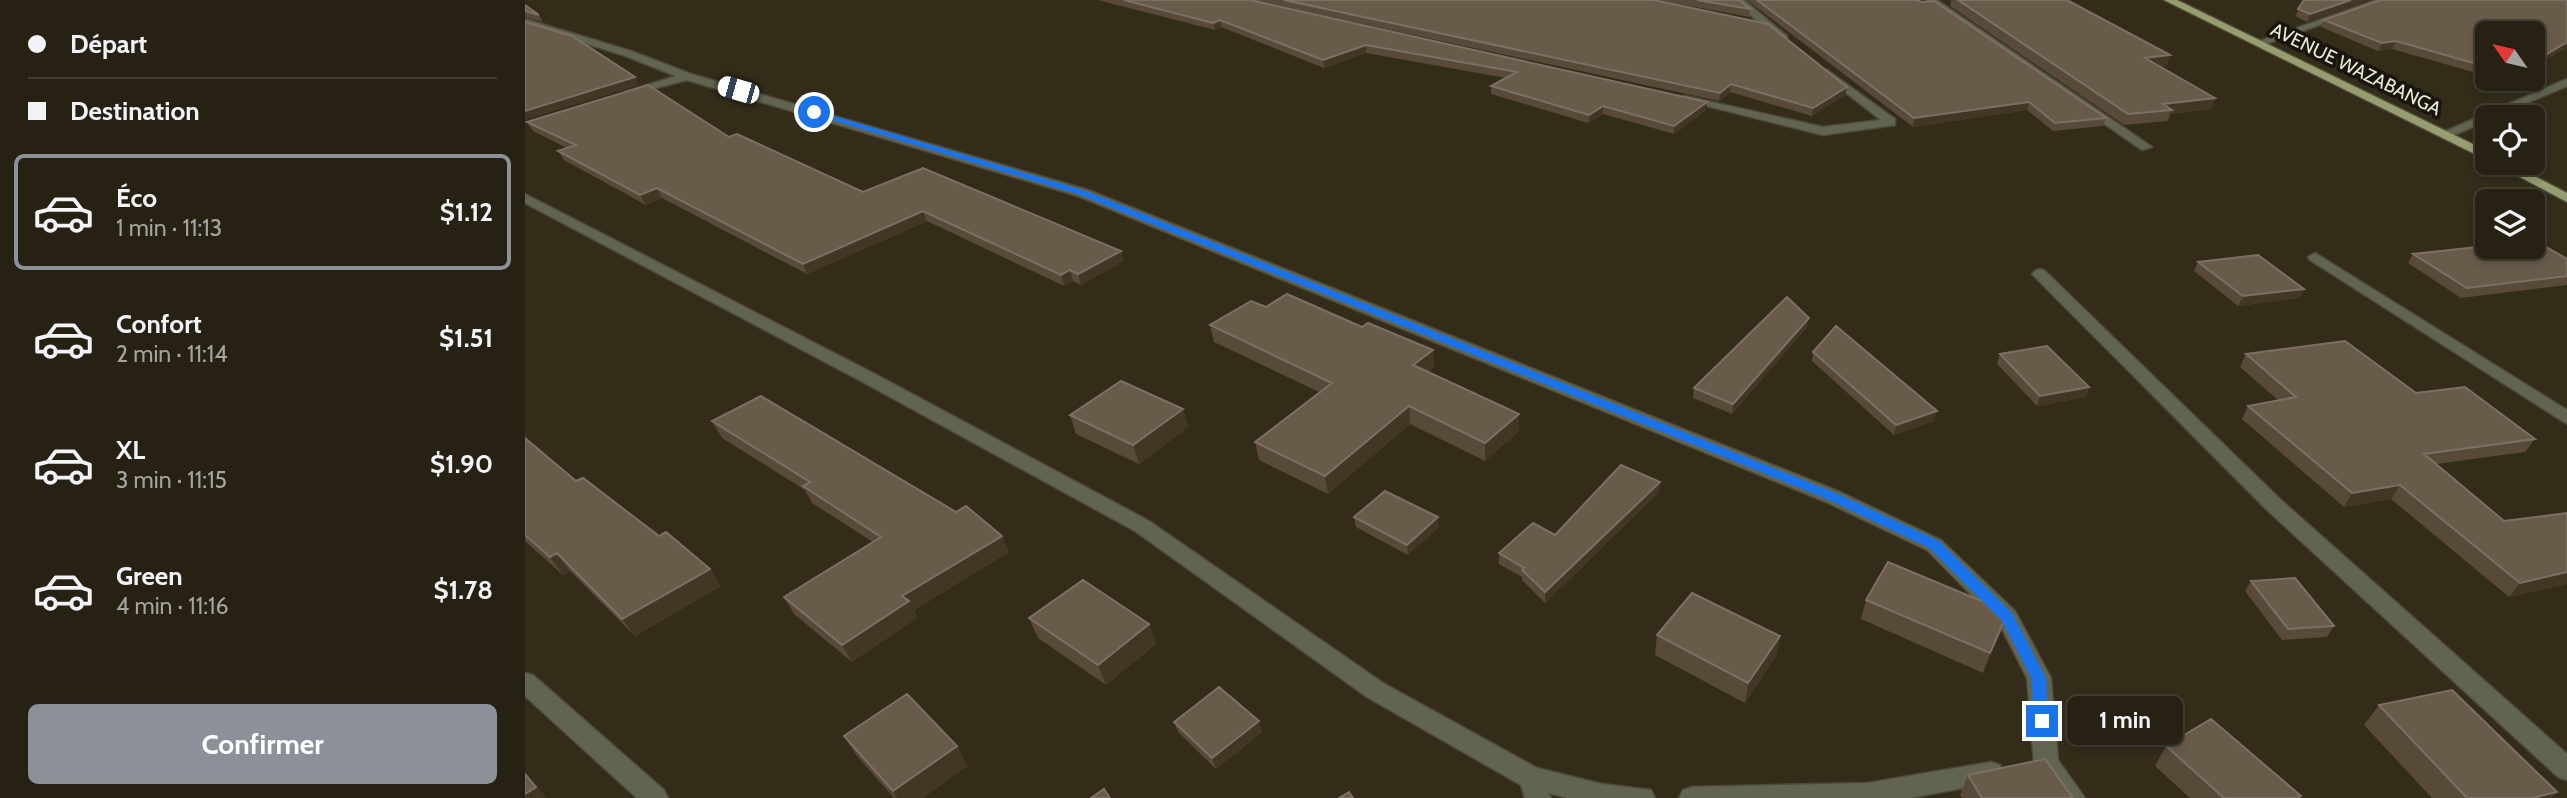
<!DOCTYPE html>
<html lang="fr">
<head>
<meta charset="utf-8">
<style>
	body { margin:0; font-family:Cabin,sans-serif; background:#2e291c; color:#f1f3f6; height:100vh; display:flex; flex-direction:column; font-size:26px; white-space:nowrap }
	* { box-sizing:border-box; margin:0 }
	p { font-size:23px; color:#a4a3a0 }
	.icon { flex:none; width:38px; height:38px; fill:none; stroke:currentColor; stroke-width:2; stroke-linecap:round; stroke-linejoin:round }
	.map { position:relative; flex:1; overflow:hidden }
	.side { display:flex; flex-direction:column; background:#262113; width:525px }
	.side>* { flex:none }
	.banner { display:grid; align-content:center; height:154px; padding:0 28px; background:#262113 }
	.needle { width:46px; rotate:304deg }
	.fabs { position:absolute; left:1950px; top:21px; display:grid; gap:14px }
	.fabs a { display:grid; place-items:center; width:70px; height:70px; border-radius:10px; background:#262113; box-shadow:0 4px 10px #0003,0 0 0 2px #423e33; font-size:35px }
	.end { position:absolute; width:32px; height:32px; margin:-16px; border:9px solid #1a73e8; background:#fff; box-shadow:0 0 0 4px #fff }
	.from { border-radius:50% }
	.bubble { position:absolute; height:49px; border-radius:10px; background:#262113; box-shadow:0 4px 10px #0003,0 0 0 2px #423e33; font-size:23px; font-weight:800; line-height:49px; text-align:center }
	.car { position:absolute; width:21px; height:42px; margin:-21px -10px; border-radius:9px; box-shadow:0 0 5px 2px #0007; background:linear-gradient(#fff 24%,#345 0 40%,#fff 0 76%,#345 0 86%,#fff 0) }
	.banner b { display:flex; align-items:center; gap:24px; height:66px; font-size:26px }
	.banner b+b { border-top:2px solid #423e33 }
	.banner i { width:18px; height:18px; background:#f1f3f6 }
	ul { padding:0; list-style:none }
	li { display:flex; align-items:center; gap:21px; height:116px; margin:0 14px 10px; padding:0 14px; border:4px solid transparent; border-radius:10px }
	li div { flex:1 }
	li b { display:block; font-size:26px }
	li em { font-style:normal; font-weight:800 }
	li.active { border-color:#8c9099 }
	li>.icon { width:63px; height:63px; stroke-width:1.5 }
	.action { display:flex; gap:14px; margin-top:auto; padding:14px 28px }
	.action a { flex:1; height:80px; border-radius:10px; background:#8c9099; color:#fff; font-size:28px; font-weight:800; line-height:80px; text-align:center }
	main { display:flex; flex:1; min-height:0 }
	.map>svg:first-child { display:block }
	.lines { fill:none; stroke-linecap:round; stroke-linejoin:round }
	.minor-casing { stroke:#4f4a38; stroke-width:3 }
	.major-casing { stroke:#4f4a38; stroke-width:3 }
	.minor { fill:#616550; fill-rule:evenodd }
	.major { fill:#959d71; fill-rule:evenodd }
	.wall { fill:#584a39 }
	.shaded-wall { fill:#423725 }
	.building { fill:#685b4a; stroke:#7c7161; stroke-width:2 }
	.route { fill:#1a73e8 }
	.labels { text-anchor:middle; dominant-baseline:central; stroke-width:7; stroke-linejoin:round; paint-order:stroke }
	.far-street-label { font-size:19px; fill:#eae7da; stroke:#18150c }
</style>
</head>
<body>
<main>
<section class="side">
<div class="banner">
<b><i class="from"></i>Départ</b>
<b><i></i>Destination</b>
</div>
<ul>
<li class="active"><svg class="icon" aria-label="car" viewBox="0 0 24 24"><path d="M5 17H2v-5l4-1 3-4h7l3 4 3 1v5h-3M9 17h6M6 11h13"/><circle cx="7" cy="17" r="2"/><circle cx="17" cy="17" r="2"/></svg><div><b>Éco</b><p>1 min · 11:13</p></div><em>$1.12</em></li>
<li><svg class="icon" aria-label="car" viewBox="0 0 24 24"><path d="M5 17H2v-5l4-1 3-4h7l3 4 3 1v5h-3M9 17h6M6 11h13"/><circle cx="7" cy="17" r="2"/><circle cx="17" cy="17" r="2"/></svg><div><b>Confort</b><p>2 min · 11:14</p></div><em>$1.51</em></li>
<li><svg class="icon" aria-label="car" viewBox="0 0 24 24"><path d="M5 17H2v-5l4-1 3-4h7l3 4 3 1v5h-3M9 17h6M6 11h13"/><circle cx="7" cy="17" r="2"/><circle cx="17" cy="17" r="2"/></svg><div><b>XL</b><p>3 min · 11:15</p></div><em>$1.90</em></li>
<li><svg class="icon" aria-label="car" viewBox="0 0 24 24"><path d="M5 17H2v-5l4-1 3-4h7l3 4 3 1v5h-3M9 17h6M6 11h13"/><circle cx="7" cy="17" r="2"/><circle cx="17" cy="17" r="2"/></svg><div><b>Green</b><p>4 min · 11:16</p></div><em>$1.78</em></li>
</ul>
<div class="action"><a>Confirmer</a></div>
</section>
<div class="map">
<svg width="2042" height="798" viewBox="0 0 2042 798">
	<rect width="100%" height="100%" fill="#322c19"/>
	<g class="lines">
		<g class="minor-casing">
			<path id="minor" d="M 1208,0 L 1219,0 L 1262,36 L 1262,40 L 1254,40 Z
				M 1401,0 L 1412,0 L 1627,147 L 1617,150 Z
				M 1851,0 L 1865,0 L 1738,45 L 1729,43 Z
				M 0,19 L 106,51 L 166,74 L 563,190 L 1315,492 L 1416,540 L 1490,611 L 1526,678 L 1533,760 L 1560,798 L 1532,798 L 1509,763 L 1502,678 L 1474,623 L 1402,550 L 1301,502 L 553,196 L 162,80 L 100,96 L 100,92 L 151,76 L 98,55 L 0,25 Z
				M 1302,70 L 1370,119 L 1370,125 L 1298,135 L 1154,99 L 1160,96 L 1298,127 L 1356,120 L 1298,75 L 1296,73 Z
				M 2042,79 L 2042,86 L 1969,117 L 1962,117 L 1962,121 L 1924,137 L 1914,134 Z
				M 0,194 L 348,373 L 624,521 L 858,683 L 1012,768 L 1077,784 L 1126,790 L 1130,798 L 1043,798 L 1024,793 L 1026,798 L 1000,798 L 996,785 L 842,697 L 610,531 L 336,381 L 0,203 Z
				M 1790,253 L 2042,410 L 2042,424 L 1785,260 L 1783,257 Z
				M 1515,269 L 1520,271 L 1756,500 L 2042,754 L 2042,780 L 2033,777 L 1742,510 L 1510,277 L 1507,274 L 1510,271 Z
				M 0,673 L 8,675 L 139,790 L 143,798 L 112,798 L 0,696 Z
				M 1466,762 L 1475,765 L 1478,773 L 1475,781 L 1385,798 L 1154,798 L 1158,790 L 1167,787 L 1343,783 Z"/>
		</g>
		<g class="major-casing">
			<path id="major" d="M 1639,0 L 1652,0 L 1962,151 L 1962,160 Z
				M 1969,163 L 1984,163 L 2042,193 L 2042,202 Z"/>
		</g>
		<use href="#minor" class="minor"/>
		<use href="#major" class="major"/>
	</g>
	<path class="wall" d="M 573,0 L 725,0 L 1181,110 L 1149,134 L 1078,114 L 1063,123 L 966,94 L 966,86 L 981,78 L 841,53 L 799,68 L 696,27 L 690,30 Z
		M 727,0 L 1129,0 L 1322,87 L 1320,95 L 1287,116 L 1205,92 L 1194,101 Z
		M 1133,0 L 1214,0 L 1225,9 L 1224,17 Z
		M 1222,0 L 1392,0 L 1581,118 L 1578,126 L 1528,131 L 1502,110 L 1388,127 Z
		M 1426,0 L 1542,0 L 1642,66 L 1634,66 L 1690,98 L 1686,109 L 1645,114 L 1643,121 L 1599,125 L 1425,6 Z
		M 1779,0 L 1843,0 L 1782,22 L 1770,16 Z
		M 2042,0 L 2042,47 L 2007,68 L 1962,33 L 1962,76 L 1867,49 L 1853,51 L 1796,27 L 1799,20 Z
		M 0,5 L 14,15 L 18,22 L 0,17 Z
		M 1973,79 L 1990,79 L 1984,82 Z
		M 2,122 L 204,137 L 338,192 L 596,251 L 598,261 L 556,285 L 548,281 L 539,286 L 402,221 L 282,274 L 137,198 L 121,205 L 39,160 L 33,151 L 42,148 L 8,131 Z
		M 1888,254 L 2042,259 L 2042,285 L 1936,298 L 1883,263 Z
		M 1673,262 L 1779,289 L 1774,298 L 1713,306 L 1669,271 Z
		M 741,307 L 837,327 L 908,350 L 909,367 L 903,372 L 994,414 L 994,431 L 960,461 L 885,424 L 803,494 L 734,460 L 730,442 L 794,392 L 689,342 L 685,325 Z
		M 1282,327 L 1207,414 L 1168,398 L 1169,388 Z
		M 1288,352 L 1409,421 L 1369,435 L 1287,361 Z
		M 1475,354 L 1564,387 L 1561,397 L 1512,406 L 1472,364 Z
		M 1721,354 L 1891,393 L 2010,439 L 2000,452 L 1911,464 L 1979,521 L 2042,513 L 2042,584 L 1984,597 L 1866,499 L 1819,507 L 1717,419 L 1723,406 L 1753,400 L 1715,367 Z
		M 658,409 L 663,427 L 614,464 L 551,434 L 545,415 Z
		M 187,421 L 431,512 L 477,536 L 484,552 L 389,610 L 392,618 L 327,662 L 269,614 L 259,597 L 348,542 L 287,503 L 280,490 L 197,438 Z
		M 0,438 L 51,481 L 196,586 L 110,636 L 45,571 L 38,575 L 0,541 Z
		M 1134,492 L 1020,603 L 997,580 L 997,577 L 974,564 L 974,553 L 1030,535 Z
		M 829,517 L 914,527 L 883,555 L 831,527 Z
		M 1726,581 L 1809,626 L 1802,637 L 1757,640 L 1720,591 Z
		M 1341,600 L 1483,612 L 1458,673 L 1336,619 Z
		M 504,618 L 624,624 L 631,644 L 581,685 L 513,638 Z
		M 1132,635 L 1255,636 L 1251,656 L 1220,703 L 1130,655 Z
		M 1854,705 L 2032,792 L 2027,798 L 1907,798 L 1839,725 Z
		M 649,722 L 737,732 L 691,769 L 653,732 Z
		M 319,736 L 432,746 L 442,766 L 398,798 L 369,798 L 332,756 Z
		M 1641,746 L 1776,796 L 1774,798 L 1665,798 L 1630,766 Z
		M 1443,775 L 1548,798 L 1437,798 L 1435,795 Z"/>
	<path class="shaded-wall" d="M 1826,0 L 1843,0 L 1782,22 L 1785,14 Z
		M 695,20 L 696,27 L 690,30 L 688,23 Z
		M 1871,41 L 1867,49 L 1853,51 L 1857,43 Z
		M 2042,42 L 2042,47 L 2007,68 L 2007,63 Z
		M 841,45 L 841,53 L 799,68 L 798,60 Z
		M 1645,55 L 1642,66 L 1617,69 L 1620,58 Z
		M 110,77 L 114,85 L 0,120 L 0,111 Z
		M 1206,84 L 1205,92 L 1194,101 L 1195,93 Z
		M 1322,87 L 1320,95 L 1287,116 L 1288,108 Z
		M 1690,98 L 1686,109 L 1645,114 L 1647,110 L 1638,104 Z
		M 1182,102 L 1181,110 L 1149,134 L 1149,126 Z
		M 1504,102 L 1502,110 L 1388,127 L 1389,118 Z
		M 1078,106 L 1078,114 L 1063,123 L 1064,115 Z
		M 132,188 L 137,198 L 121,205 L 115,195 Z
		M 398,211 L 402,221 L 282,274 L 278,264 Z
		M 596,251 L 598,261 L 556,285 L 553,274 Z
		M 545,270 L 548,281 L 539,286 L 536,275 Z
		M 1779,289 L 1774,298 L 1713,306 L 1718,296 Z
		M 1284,318 L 1282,327 L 1207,414 L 1208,404 Z
		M 908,350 L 909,367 L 890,382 L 888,365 Z
		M 1564,387 L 1561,397 L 1512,406 L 1515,396 Z
		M 884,406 L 885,424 L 803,494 L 800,476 Z
		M 658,409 L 663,427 L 614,464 L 608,445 Z
		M 1412,411 L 1409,421 L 1369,435 L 1371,425 Z
		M 994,414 L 994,431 L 960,461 L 960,443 Z
		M 1135,482 L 1134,492 L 1020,603 L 1020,592 Z
		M 1875,485 L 1866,499 L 1819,507 L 1827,493 Z
		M 913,517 L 914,527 L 883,555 L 882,545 Z
		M 477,536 L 484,552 L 389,610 L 392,618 L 327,662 L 317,645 L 377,596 Z
		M 32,553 L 45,571 L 38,575 L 25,557 Z
		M 185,569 L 196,586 L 110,636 L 97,619 Z
		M 2042,572 L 2042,584 L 1984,597 L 1995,583 Z
		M 1483,612 L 1476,632 L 1458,673 L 1465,653 Z
		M 624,624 L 631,644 L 581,685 L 573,665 Z
		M 1255,636 L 1251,656 L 1220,703 L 1223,683 Z
		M 734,721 L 737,732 L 691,769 L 687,758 Z
		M 432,746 L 442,766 L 398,798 L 372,798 L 368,791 Z
		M 0,773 L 22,798 L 0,798 Z
		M 2032,792 L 2027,798 L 2007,798 Z"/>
	<path class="building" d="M 599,0 L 725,0 L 1182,102 L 1149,126 L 1078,106 L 1064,115 L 966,86 L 992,72 L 841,45 L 798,60 L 695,20 L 688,23 Z
		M 759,0 L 1129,0 L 1243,24 L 1322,87 L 1288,108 L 1206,84 L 1195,93 Z
		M 1172,0 L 1214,0 L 1225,9 Z
		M 1232,0 L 1392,0 L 1397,2 L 1409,1 L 1581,118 L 1530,123 L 1504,102 L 1389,118 Z
		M 1433,0 L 1542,0 L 1645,55 L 1620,58 L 1690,98 L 1638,104 L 1647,110 L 1603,114 Z
		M 1779,0 L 1826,0 L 1785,14 L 1773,9 Z
		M 1856,0 L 2042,0 L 2042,42 L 2007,63 L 2007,33 L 1962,33 L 1962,67 L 1871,41 L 1857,43 L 1799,20 Z
		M 0,5 L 14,15 L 0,11 Z
		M 0,22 L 47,36 L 110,77 L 0,111 Z
		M 123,85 L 204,137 L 212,134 L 338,192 L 398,168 L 596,251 L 553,274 L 545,270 L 536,275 L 398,211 L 278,264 L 132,188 L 115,195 L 33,151 L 51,145 L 2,122 Z
		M 2007,241 L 2011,241 L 2042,259 L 2042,276 L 1942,288 L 1888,254 L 1962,246 L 2007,247 Z
		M 1733,255 L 1779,289 L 1718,296 L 1673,262 Z
		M 762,294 L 837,327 L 843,323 L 908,350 L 888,365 L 994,414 L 960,443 L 884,406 L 800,476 L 730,442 L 807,383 L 685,325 L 726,301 L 741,307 Z
		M 1262,297 L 1284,318 L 1208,404 L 1169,388 Z
		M 1311,326 L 1412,411 L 1371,425 L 1288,352 Z
		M 1820,341 L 1891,393 L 1940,387 L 2010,439 L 1899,454 L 1979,521 L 2042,513 L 2042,572 L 1995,583 L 1875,485 L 1827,493 L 1723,406 L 1771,397 L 1721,354 Z
		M 1522,346 L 1564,387 L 1515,396 L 1475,354 Z
		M 596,381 L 658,409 L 608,445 L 545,415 Z
		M 236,396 L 431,512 L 441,506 L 477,536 L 377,596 L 384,601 L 317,645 L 259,597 L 356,537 L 278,486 L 285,482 L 187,421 Z
		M 0,438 L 51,481 L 58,478 L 134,536 L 141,532 L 185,569 L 97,619 L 32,553 L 25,557 L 0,535 Z
		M 1096,465 L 1135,482 L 1020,592 L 997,570 L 999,568 L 974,553 L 1008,523 L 1030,535 Z
		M 860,491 L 913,517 L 882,545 L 829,517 Z
		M 1363,562 L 1483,612 L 1465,653 L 1341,600 Z
		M 1770,578 L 1809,626 L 1763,629 L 1726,581 Z
		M 558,580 L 624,624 L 573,665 L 504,618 Z
		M 1167,593 L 1255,636 L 1223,683 L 1132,635 Z
		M 694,687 L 734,721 L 687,758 L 649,722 Z
		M 1927,690 L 2032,792 L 2007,798 L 1942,798 L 1854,705 Z
		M 382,694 L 432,746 L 368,791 L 319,736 Z
		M 1686,719 L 1776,796 L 1772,798 L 1699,798 L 1641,746 Z
		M 1520,759 L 1548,798 L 1457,798 L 1443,775 Z
		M 0,774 L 11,787 L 0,794 Z
		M 579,789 L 585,798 L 566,798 Z
		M 824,792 L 828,798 L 814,798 Z"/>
	<path class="route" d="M 289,110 L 561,191 L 1313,494 L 1414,541 L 1487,613 L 1521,678 L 1523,725 L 1517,727 L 1509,721 L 1506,678 L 1477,621 L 1404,548 L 1304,500 L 555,195 L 287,114 Z"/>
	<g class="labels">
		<g class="far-street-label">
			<text transform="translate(1831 69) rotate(26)">AVENUE WAZABANGA</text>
		</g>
	</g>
</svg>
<div class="fabs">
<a><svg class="needle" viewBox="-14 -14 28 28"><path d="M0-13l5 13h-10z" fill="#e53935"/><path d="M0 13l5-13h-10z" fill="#a4a3a0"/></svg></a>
<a><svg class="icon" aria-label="locate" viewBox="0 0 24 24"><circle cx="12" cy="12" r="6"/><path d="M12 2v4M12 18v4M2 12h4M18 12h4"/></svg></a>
<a><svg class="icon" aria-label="layers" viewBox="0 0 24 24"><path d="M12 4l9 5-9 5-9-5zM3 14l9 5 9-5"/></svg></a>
</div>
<i class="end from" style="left:289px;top:112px"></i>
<i class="end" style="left:1517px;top:721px"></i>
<div class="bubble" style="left:1542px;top:696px;width:116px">1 min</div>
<i class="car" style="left:213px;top:90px;rotate:286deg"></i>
</div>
</main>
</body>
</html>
